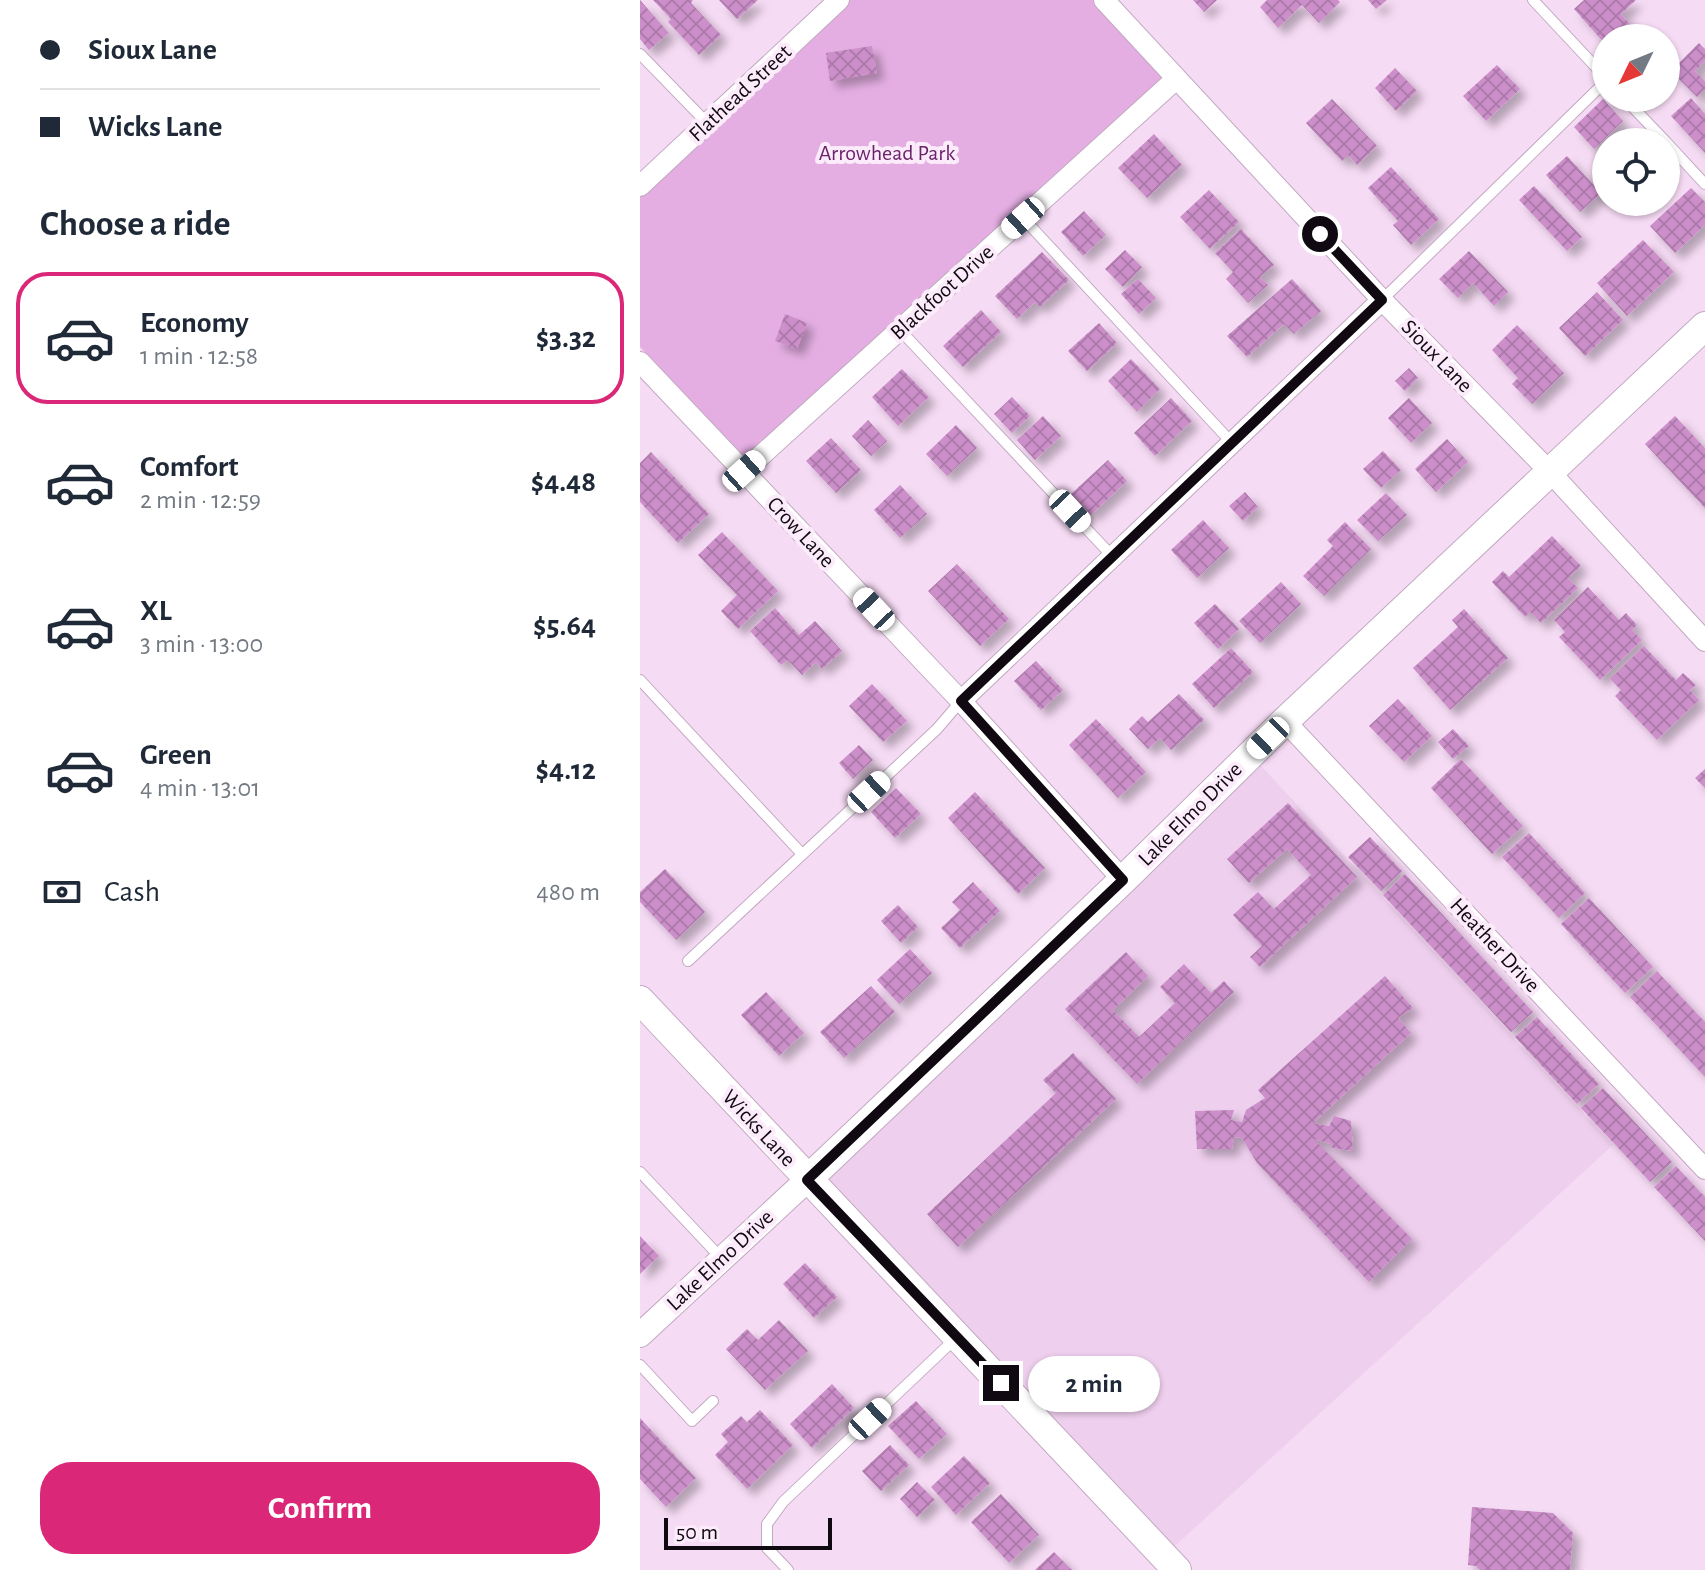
<!DOCTYPE html>
<html lang="en">
<head>
<meta charset="utf-8">
<style>
	body { margin:0; font-family:"Alegreya Sans",sans-serif; background:#f2f2f3; color:#1f2937; height:100vh; display:flex; flex-direction:column; font-size:30px; white-space:nowrap }
	* { box-sizing:border-box; margin:0 }
	p { font-size:26px; color:#747a83 }
	.icon { flex:none; width:44px; height:44px; fill:none; stroke:currentColor; stroke-width:2; stroke-linecap:round; stroke-linejoin:round }
	.map { position:relative; flex:1; overflow:hidden }
	.sheet { display:flex; flex-direction:column; background:#fff; width:640px }
	.sheet>* { flex:none }
	.guide { display:grid; align-content:center; height:176px; padding:0 40px; background:#fff }
	.needle { width:52px; rotate:227deg }
	.controls { position:absolute; left:952px; top:24px; display:grid; gap:16px }
	.controls a { display:grid; place-items:center; width:88px; height:88px; border-radius:50%; background:#fff; box-shadow:0 2px 6px #0004; font-size:40px }
	.scale { position:absolute; left:24px; bottom:20px; width:168px; box-sizing:border-box; padding-left:8px; border:4px solid #110911; border-top:0; font-size:22px; line-height:28px; white-space:nowrap; color:#110911; -webkit-text-stroke:6px #fcecfb; paint-order:stroke }
	.end { position:absolute; width:36px; height:36px; margin:-18px; border:10px solid #110911; background:#fff; box-shadow:0 0 0 4px #fff }
	.from { border-radius:50% }
	.bubble { position:absolute; height:56px; border-radius:28px; background:#fff; box-shadow:0 2px 6px #0004; font-size:26px; font-weight:700; line-height:56px; text-align:center }
	.car { position:absolute; width:24px; height:48px; margin:-24px -12px; border-radius:10px; box-shadow:0 0 6px 2px #0007; background:linear-gradient(#fff 24%,#345 0 40%,#fff 0 76%,#345 0 86%,#fff 0) }
	.guide b { display:flex; align-items:center; gap:28px; height:76px; font-size:30px }
	.guide b+b { border-top:2px solid #e0e1e3 }
	.guide i { width:20px; height:20px; background:#1f2937 }
	ul { padding:0; list-style:none }
	li { display:flex; align-items:center; gap:24px; height:132px; margin:0 16px 12px; padding:0 24px; border:4px solid transparent; border-radius:32px }
	li div { flex:1 }
	li b { display:block; font-size:30px }
	li em { font-style:normal; font-weight:700 }
	li.active { border-color:#db2777 }
	li>.icon { width:72px; height:72px; stroke-width:1.5 }
	h2 { padding:0 40px; font-size:36px; line-height:96px }
	.pay { display:flex; align-items:center; gap:20px; height:88px; padding:0 40px; font-size:30px }
	.pay p { margin-inline-start:auto }
	.button { display:flex; gap:16px; margin-top:auto; padding:16px 40px }
	.button a { flex:1; height:92px; border-radius:32px; background:#db2777; color:#fff; font-size:32px; font-weight:700; line-height:92px; text-align:center }
	main { display:flex; flex:1; min-height:0 }
	.map>svg:first-child { display:block }
	.built { fill:#efcfee }
	.park { fill:#e4aee2 }
	.building { fill:url(#building-cross-hatch); filter:url(#shadow) }
	.lines { fill:none; stroke-linecap:round; stroke-linejoin:round }
	.service-casing { stroke:#c2a9c1; stroke-width:12 }
	.minor-casing { stroke:#c2a9c1; stroke-width:22 }
	.tertiary-casing { stroke:#c2a9c1; stroke-width:26 }
	.secondary-casing { stroke:#c2a9c1; stroke-width:30 }
	.service { stroke:#fff; stroke-width:10 }
	.minor { stroke:#fff; stroke-width:20 }
	.tertiary { stroke:#fff; stroke-width:24 }
	.secondary { stroke:#fff; stroke-width:28 }
	.route { stroke:#110911; stroke-width:10 }
	.labels { text-anchor:middle; dominant-baseline:central; stroke-width:8; stroke-linejoin:round; paint-order:stroke }
	.street-label { font-size:22px; fill:#110911; stroke:#fcecfb }
	.park-label { font-size:22px; fill:#6b236b; stroke:#fcecfb }
</style>
</head>
<body>
<main>
<section class="sheet">
<div class="guide">
<b><i class="from"></i>Sioux Lane</b>
<b><i></i>Wicks Lane</b>
</div>
<h2>Choose a ride</h2>
<ul>
<li class="active"><svg class="icon" aria-label="car" viewBox="0 0 24 24"><path d="M5 17H2v-5l4-1 3-4h7l3 4 3 1v5h-3M9 17h6M6 11h13"/><circle cx="7" cy="17" r="2"/><circle cx="17" cy="17" r="2"/></svg><div><b>Economy</b><p>1 min · 12:58</p></div><em>$3.32</em></li>
<li><svg class="icon" aria-label="car" viewBox="0 0 24 24"><path d="M5 17H2v-5l4-1 3-4h7l3 4 3 1v5h-3M9 17h6M6 11h13"/><circle cx="7" cy="17" r="2"/><circle cx="17" cy="17" r="2"/></svg><div><b>Comfort</b><p>2 min · 12:59</p></div><em>$4.48</em></li>
<li><svg class="icon" aria-label="car" viewBox="0 0 24 24"><path d="M5 17H2v-5l4-1 3-4h7l3 4 3 1v5h-3M9 17h6M6 11h13"/><circle cx="7" cy="17" r="2"/><circle cx="17" cy="17" r="2"/></svg><div><b>XL</b><p>3 min · 13:00</p></div><em>$5.64</em></li>
<li><svg class="icon" aria-label="car" viewBox="0 0 24 24"><path d="M5 17H2v-5l4-1 3-4h7l3 4 3 1v5h-3M9 17h6M6 11h13"/><circle cx="7" cy="17" r="2"/><circle cx="17" cy="17" r="2"/></svg><div><b>Green</b><p>4 min · 13:01</p></div><em>$4.12</em></li>
</ul>
<div class="pay"><svg class="icon" aria-label="cash" viewBox="0 0 24 24"><path d="M3 7h18v10H3z"/><circle cx="12" cy="12" r="2"/></svg>Cash<p>480 m</p></div>
<div class="button"><a>Confirm</a></div>
</section>
<div class="map">
<svg width="1065" height="1570" viewBox="0 0 1065 1570">
	<defs>
		<pattern id="building-cross-hatch" width="8" height="8" patternUnits="userSpaceOnUse" patternTransform="scale(2)"><rect width="8" height="8" fill="#cc8fca"/><path d="M0 0l8 8M0 8l8-8" fill="none" stroke="#ae7aac"/></pattern>
		<filter id="shadow"><feDropShadow dx="7" dy="7" stdDeviation="4" flood-color="#0004"/></filter>
	</defs>
	<rect width="100%" height="100%" fill="#f6dbf4"/>
	<path class="built" d="M 611,755 L 973,1145 L 524,1556 L 167,1180 Z"/>
	<path class="park" d="M 209,0 L 459,0 L 529,73 L 105,458 L 0,347 L 0,188 Z"/>
	<path class="building" d="M 0,0 L 29,33 L 9,50 L 0,39 Z
		M 13,0 L 53,0 L 51,3 L 81,35 L 59,55 L 28,22 L 31,19 Z
		M 79,0 L 118,0 L 97,19 Z
		M 553,0 L 577,0 L 564,12 Z
		M 627,0 L 698,0 L 700,2 L 679,23 L 662,5 L 638,28 L 620,7 Z
		M 728,0 L 747,0 L 736,9 Z
		M 944,0 L 996,0 L 981,14 L 1002,38 L 966,38 L 966,45 L 934,9 Z
		M 1059,43 L 1065,49 L 1065,61 L 1055,71 L 1065,81 L 1065,89 L 1057,97 L 1031,71 Z
		M 232,46 L 237,73 L 190,81 L 186,53 Z
		M 857,65 L 880,89 L 846,121 L 823,96 Z
		M 755,68 L 777,91 L 756,111 L 735,88 Z
		M 1051,98 L 1065,114 L 1065,153 L 1031,116 Z
		M 692,99 L 737,146 L 717,165 L 708,155 L 702,161 L 666,123 Z
		M 963,99 L 983,121 L 954,149 L 934,127 Z
		M 995,128 L 1008,142 L 980,142 Z
		M 514,134 L 542,165 L 507,198 L 478,168 Z
		M 927,156 L 961,193 L 940,212 L 906,175 Z
		M 751,167 L 799,219 L 771,245 L 753,225 L 758,221 L 728,188 Z
		M 894,186 L 942,237 L 927,251 L 879,200 Z
		M 1051,188 L 1065,202 L 1065,225 L 1035,253 L 1010,226 Z
		M 569,190 L 599,222 L 570,249 L 540,217 Z
		M 444,211 L 466,235 L 443,256 L 421,232 Z
		M 601,229 L 634,265 L 620,277 L 628,285 L 608,303 L 586,279 L 593,272 L 575,253 Z
		M 1003,240 L 1034,272 L 987,316 L 957,283 Z
		M 485,250 L 502,267 L 483,287 L 465,269 Z
		M 829,251 L 868,292 L 854,306 L 833,283 L 818,298 L 799,279 Z
		M 402,252 L 429,280 L 400,307 L 395,302 L 377,319 L 355,296 Z
		M 498,279 L 516,298 L 499,314 L 481,294 Z
		M 652,279 L 681,311 L 654,334 L 644,324 L 607,357 L 587,336 Z
		M 957,292 L 983,320 L 945,356 L 919,328 Z
		M 341,310 L 361,332 L 323,367 L 303,346 Z
		M 145,314 L 167,323 L 157,349 L 135,341 Z
		M 459,323 L 477,343 L 447,371 L 428,351 Z
		M 877,325 L 924,373 L 892,404 L 872,384 L 878,378 L 852,350 Z
		M 491,359 L 520,389 L 497,412 L 468,381 Z
		M 769,368 L 778,378 L 765,391 L 755,381 Z
		M 262,369 L 289,397 L 258,426 L 232,397 Z
		M 372,397 L 390,416 L 372,433 L 354,414 Z
		M 531,398 L 552,421 L 515,456 L 494,433 Z
		M 769,398 L 792,423 L 771,443 L 748,418 Z
		M 403,416 L 421,436 L 395,460 L 377,440 Z
		M 1035,416 L 1065,448 L 1065,508 L 1005,444 Z
		M 228,420 L 247,441 L 231,456 L 212,436 Z
		M 316,425 L 337,448 L 307,476 L 286,454 Z
		M 191,438 L 221,470 L 196,493 L 166,461 Z
		M 807,439 L 828,462 L 796,492 L 775,469 Z
		M 743,451 L 761,470 L 741,488 L 723,469 Z
		M 11,452 L 69,514 L 38,543 L 0,502 L 0,463 Z
		M 468,460 L 487,481 L 451,515 L 431,494 Z
		M 260,485 L 287,514 L 260,538 L 234,510 Z
		M 605,492 L 618,507 L 603,521 L 589,506 Z
		M 746,493 L 767,515 L 738,541 L 717,520 Z
		M 563,520 L 589,548 L 557,578 L 531,550 Z
		M 705,522 L 731,549 L 684,596 L 663,576 L 693,546 L 687,540 Z
		M 82,532 L 138,591 L 98,629 L 81,611 L 97,595 L 58,555 Z
		M 912,536 L 941,566 L 928,578 L 938,588 L 901,623 L 890,612 L 885,617 L 852,582 L 863,571 L 869,577 Z
		M 317,564 L 369,619 L 340,646 L 288,591 Z
		M 641,582 L 661,604 L 620,643 L 599,621 Z
		M 948,587 L 979,620 L 986,613 L 997,625 L 992,630 L 1002,640 L 960,680 L 919,637 L 925,632 L 914,620 Z
		M 575,604 L 599,629 L 578,649 L 554,623 Z
		M 135,608 L 159,635 L 175,621 L 202,651 L 182,669 L 176,662 L 162,675 L 148,660 L 141,665 L 110,631 Z
		M 824,609 L 868,658 L 810,710 L 773,668 L 818,627 L 812,620 Z
		M 1004,646 L 1036,680 L 1043,673 L 1056,685 L 1050,690 L 1059,700 L 1017,740 L 975,696 L 981,690 L 970,679 Z
		M 591,648 L 613,672 L 574,708 L 552,684 Z
		M 396,661 L 423,690 L 401,710 L 374,681 Z
		M 232,684 L 267,721 L 243,742 L 209,706 Z
		M 539,694 L 564,720 L 531,750 L 520,738 L 508,749 L 489,729 L 502,716 L 508,722 Z
		M 758,699 L 792,736 L 764,762 L 729,726 Z
		M 456,719 L 506,772 L 478,798 L 429,745 Z
		M 813,729 L 829,746 L 813,759 L 798,742 Z
		M 219,745 L 233,760 L 213,779 L 199,763 Z
		M 821,759 L 883,826 L 852,854 L 791,788 Z
		M 1065,769 L 1065,788 L 1055,778 Z
		M 256,788 L 281,814 L 255,838 L 231,812 Z
		M 335,792 L 405,868 L 378,894 L 308,818 Z
		M 648,803 L 717,877 L 620,967 L 610,957 L 622,946 L 593,915 L 618,892 L 634,909 L 671,875 L 647,849 L 609,883 L 587,859 Z
		M 889,833 L 945,893 L 919,918 L 862,857 Z
		M 730,837 L 762,871 L 741,891 L 708,857 Z
		M 25,869 L 65,912 L 36,940 L 0,902 L 0,892 Z
		M 765,874 L 893,1012 L 871,1032 L 743,895 Z
		M 333,882 L 360,911 L 320,948 L 301,928 L 320,910 L 312,902 Z
		M 949,898 L 1013,967 L 985,993 L 921,924 Z
		M 258,905 L 278,927 L 261,943 L 241,921 Z
		M 270,949 L 292,973 L 259,1004 L 237,980 Z
		M 486,952 L 508,976 L 473,1010 L 499,1037 L 535,1003 L 520,987 L 544,964 L 571,993 L 584,981 L 594,992 L 497,1084 L 425,1009 Z
		M 1017,971 L 1065,1022 L 1065,1077 L 990,997 Z
		M 745,976 L 773,1008 L 758,1018 L 771,1033 L 673,1123 L 689,1126 L 694,1116 L 711,1121 L 713,1151 L 692,1148 L 691,1144 L 674,1139 L 772,1239 L 729,1282 L 617,1163 L 602,1138 L 594,1137 L 592,1149 L 557,1149 L 555,1111 L 594,1110 L 591,1120 L 602,1122 L 606,1110 L 625,1098 L 618,1090 Z
		M 231,986 L 255,1012 L 204,1058 L 180,1032 Z
		M 126,992 L 164,1033 L 139,1056 L 101,1015 Z
		M 897,1017 L 959,1084 L 937,1104 L 875,1037 Z
		M 433,1053 L 476,1099 L 318,1247 L 287,1214 L 416,1093 L 403,1080 Z
		M 963,1088 L 1032,1162 L 1010,1182 L 941,1108 Z
		M 1036,1166 L 1065,1197 L 1065,1241 L 1014,1187 Z
		M 0,1236 L 19,1256 L 0,1274 Z
		M 165,1263 L 197,1297 L 174,1318 L 143,1284 Z
		M 139,1320 L 168,1351 L 125,1390 L 86,1349 L 107,1329 L 118,1340 Z
		M 192,1384 L 214,1408 L 172,1448 L 150,1424 Z
		M 276,1401 L 307,1434 L 279,1459 L 248,1426 Z
		M 120,1410 L 153,1445 L 107,1489 L 75,1455 L 88,1442 L 81,1434 L 101,1416 L 107,1422 Z
		M 0,1418 L 56,1478 L 26,1507 L 0,1479 Z
		M 250,1445 L 269,1465 L 241,1491 L 222,1471 Z
		M 324,1456 L 350,1483 L 316,1515 L 291,1487 Z
		M 277,1482 L 295,1500 L 277,1517 L 260,1499 Z
		M 361,1494 L 399,1535 L 369,1563 L 331,1522 Z
		M 832,1507 L 913,1513 L 933,1533 L 930,1570 L 840,1570 L 836,1566 L 828,1565 Z
		M 414,1552 L 432,1570 L 395,1570 Z"/>
	<g class="lines">
		<g class="service-casing">
			<path id="service" d="M 893,0 L 966,78
				M 0,54 L 67,123
				M 984,98 L 1026,142
				M 1026,142 L 1065,184
				M 383,218 L 592,443
				M 742,300 L 966,81
				M 260,330 L 473,557
				M 0,680 L 162,854
				M 48,961 L 297,729 L 321,701
				M 0,1172 L 82,1259
				M 0,1365 L 52,1421 L 73,1401
				M 148,1570 L 127,1548 L 127,1524 L 143,1502 L 316,1338"/>
		</g>
		<g class="minor-casing">
			<path id="minor" d="M 464,0 L 742,300 L 911,473 L 1065,641
				M 0,186 L 199,0
				M 0,362 L 321,701 L 483,880
				M 104,471 L 535,80
				M 321,701 L 742,300
				M 645,721 L 1065,1169"/>
		</g>
		<g class="tertiary-casing">
			<path id="tertiary" d="M 0,1335 L 167,1180"/>
		</g>
		<g class="secondary-casing">
			<path id="secondary" d="M 0,1000 L 537,1570
				M 167,1180 L 483,880 L 645,721 L 1065,326"/>
		</g>
		<use href="#service" class="service"/>
		<use href="#minor" class="minor"/>
		<use href="#tertiary" class="tertiary"/>
		<use href="#secondary" class="secondary"/>
	</g>
	<g class="lines">
		<path class="route" d="M 361,1383 L 167,1180 L 483,880 L 321,701 L 742,300 L 680,234"/>
	</g>
	<g class="labels">
		<g class="street-label">
			<text transform="translate(100 93) rotate(-43)">Flathead Street</text>
			<text transform="translate(302 292) rotate(-42)">Blackfoot Drive</text>
			<text transform="translate(797 356) rotate(46)">Sioux Lane</text>
			<text transform="translate(161 532) rotate(47)">Crow Lane</text>
			<text transform="translate(550 814) rotate(-45)">Lake Elmo Drive</text>
			<text transform="translate(855 945) rotate(47)">Heather Drive</text>
			<text transform="translate(119 1128) rotate(47)">Wicks Lane</text>
			<text transform="translate(80 1260) rotate(-43)">Lake Elmo Drive</text>
		</g>
		<g class="park-label">
			<text x="247" y="153">Arrowhead Park</text>
		</g>
	</g>
</svg>
<div class="controls">
<a><svg class="needle" viewBox="-14 -14 28 28"><path d="M0-13l5 13h-10z" fill="#e53935"/><path d="M0 13l5-13h-10z" fill="#747a83"/></svg></a>
<a><svg class="icon" aria-label="locate" viewBox="0 0 24 24"><circle cx="12" cy="12" r="6"/><path d="M12 2v4M12 18v4M2 12h4M18 12h4"/></svg></a>
</div>
<div class="scale">50 m</div>
<i class="end from" style="left:680px;top:234px"></i>
<i class="end" style="left:361px;top:1383px"></i>
<div class="bubble" style="left:388px;top:1356px;width:132px">2 min</div>
<i class="car" style="left:383px;top:218px;rotate:228deg"></i>
<i class="car" style="left:104px;top:471px;rotate:48deg"></i>
<i class="car" style="left:430px;top:511px;rotate:137deg"></i>
<i class="car" style="left:234px;top:609px;rotate:317deg"></i>
<i class="car" style="left:628px;top:738px;rotate:226deg"></i>
<i class="car" style="left:229px;top:792px;rotate:47deg"></i>
<i class="car" style="left:230px;top:1419px;rotate:47deg"></i>
</div>
</main>
</body>
</html>
